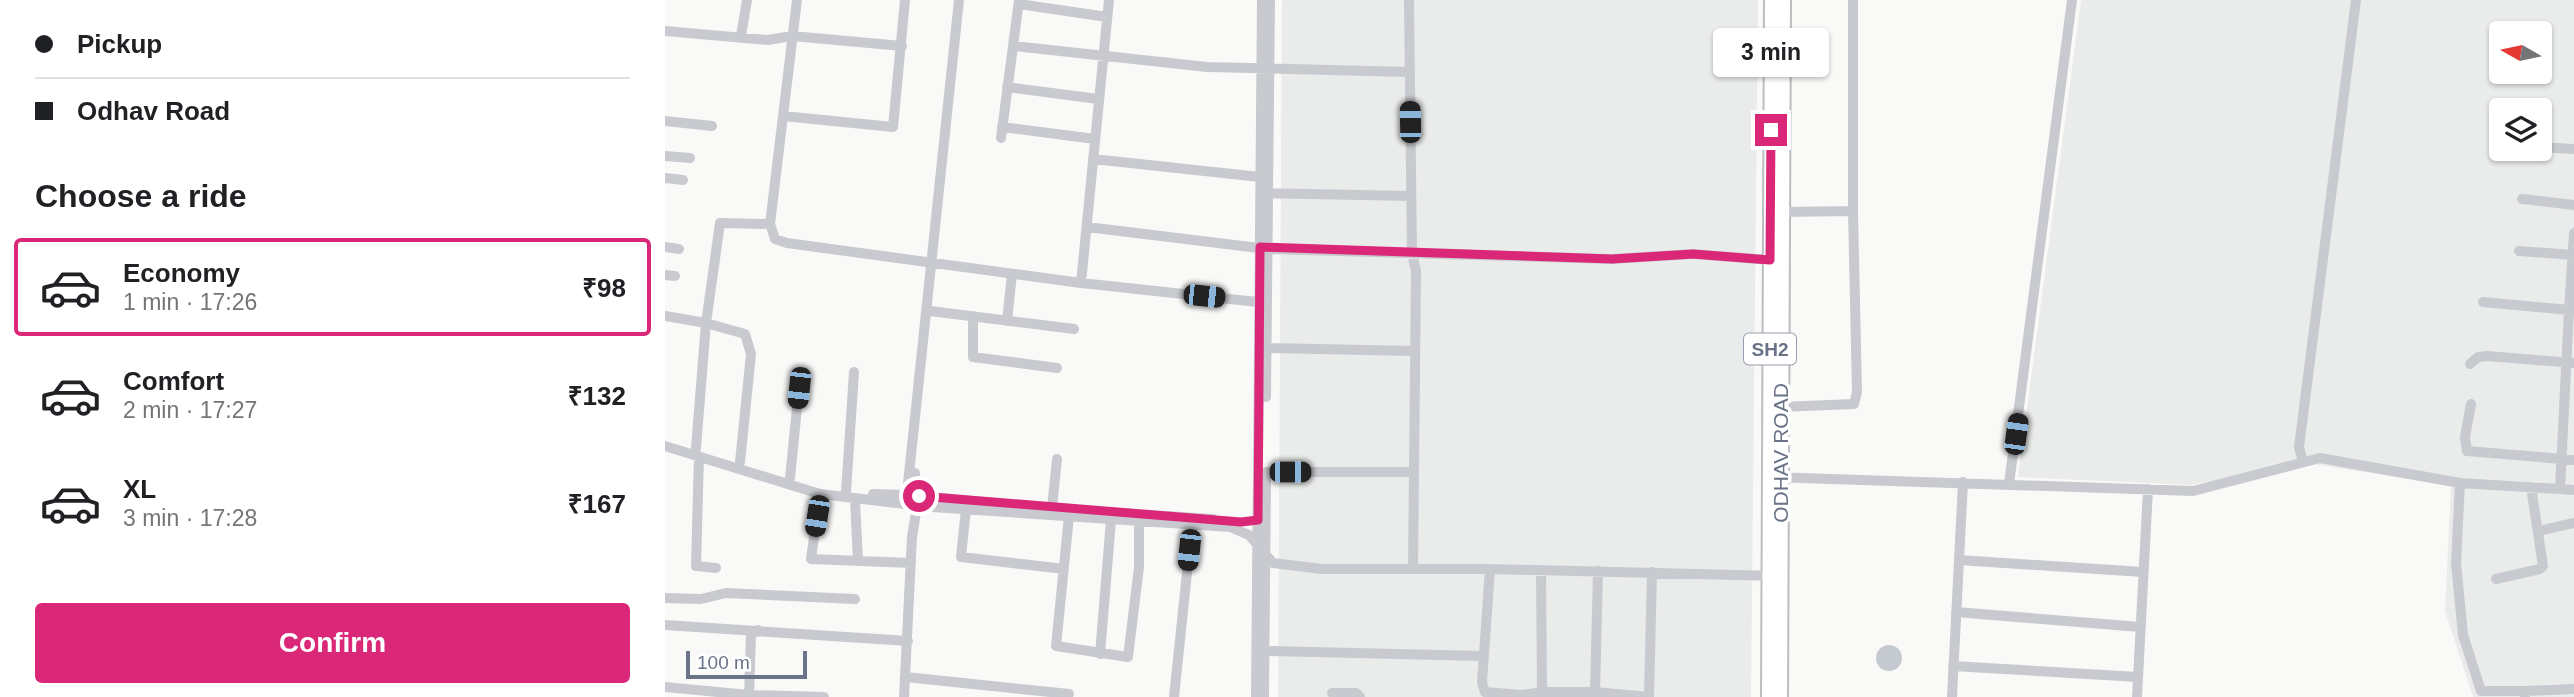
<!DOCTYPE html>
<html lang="en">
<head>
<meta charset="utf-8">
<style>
	body { margin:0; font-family:Helvetica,sans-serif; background:#f6f6f6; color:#202124; height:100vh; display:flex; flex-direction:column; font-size:26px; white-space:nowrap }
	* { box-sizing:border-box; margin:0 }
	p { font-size:23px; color:#757577 }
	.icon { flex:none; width:38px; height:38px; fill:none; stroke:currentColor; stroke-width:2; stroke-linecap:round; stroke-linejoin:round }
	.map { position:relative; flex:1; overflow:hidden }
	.panel { display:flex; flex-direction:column; background:#fff; width:665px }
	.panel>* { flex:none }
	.top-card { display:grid; align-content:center; height:154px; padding:0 35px; background:#fff }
	.needle { width:46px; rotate:279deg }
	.controls { position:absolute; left:1824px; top:21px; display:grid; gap:14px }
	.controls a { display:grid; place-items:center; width:63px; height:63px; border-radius:7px; background:#fff; box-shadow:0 2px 5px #0004; font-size:35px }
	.scale { position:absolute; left:21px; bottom:18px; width:121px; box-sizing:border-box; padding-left:7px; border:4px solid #6a7388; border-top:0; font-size:19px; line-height:24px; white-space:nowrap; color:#6a7388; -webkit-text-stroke:5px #fff; paint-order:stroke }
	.end { position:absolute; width:32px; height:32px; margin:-16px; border:9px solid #db2777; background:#fff; box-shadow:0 0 0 4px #fff }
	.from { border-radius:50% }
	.bubble { position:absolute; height:49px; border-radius:7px; background:#fff; box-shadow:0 2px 5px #0004; font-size:23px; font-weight:700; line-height:49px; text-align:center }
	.car { position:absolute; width:21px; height:42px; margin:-21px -10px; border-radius:9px; box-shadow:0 0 5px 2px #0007; background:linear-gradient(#222 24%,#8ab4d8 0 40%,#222 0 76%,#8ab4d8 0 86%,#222 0) }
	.top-card b { display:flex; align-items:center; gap:24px; height:66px; font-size:26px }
	.top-card b+b { border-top:2px solid #e0e0e0 }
	.top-card i { width:18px; height:18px; background:#202124 }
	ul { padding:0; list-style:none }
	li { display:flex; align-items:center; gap:21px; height:98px; margin:0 14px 10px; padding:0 21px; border:4px solid transparent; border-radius:7px }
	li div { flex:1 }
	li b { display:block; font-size:26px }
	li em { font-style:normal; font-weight:700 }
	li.on { border-color:#db2777 }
	li>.icon { width:63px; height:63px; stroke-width:1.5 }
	h2 { padding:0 35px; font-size:32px; line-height:84px }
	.cta { display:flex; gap:14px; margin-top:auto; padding:14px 35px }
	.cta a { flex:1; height:80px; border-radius:7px; background:#db2777; color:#fff; font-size:28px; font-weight:700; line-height:80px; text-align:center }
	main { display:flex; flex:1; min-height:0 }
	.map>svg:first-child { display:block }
	.built { fill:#eaebeb; fill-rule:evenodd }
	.water { fill:#c5cad1 }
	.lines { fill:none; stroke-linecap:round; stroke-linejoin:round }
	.major-casing { stroke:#bbbdc3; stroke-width:18 }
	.minor { stroke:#c8cacf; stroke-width:10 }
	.major { stroke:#fff; stroke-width:14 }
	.route { stroke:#db2777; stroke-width:9 }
	.labels { text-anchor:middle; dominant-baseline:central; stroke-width:7; stroke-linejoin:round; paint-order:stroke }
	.shield { fill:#fff; stroke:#979dac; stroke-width:2 }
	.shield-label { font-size:19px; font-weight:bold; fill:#6a7388 }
	.street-label { font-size:21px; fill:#6a7388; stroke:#fff }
</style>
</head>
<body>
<main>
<section class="panel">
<div class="top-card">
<b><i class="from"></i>Pickup</b>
<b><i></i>Odhav Road</b>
</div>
<h2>Choose a ride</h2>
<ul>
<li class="on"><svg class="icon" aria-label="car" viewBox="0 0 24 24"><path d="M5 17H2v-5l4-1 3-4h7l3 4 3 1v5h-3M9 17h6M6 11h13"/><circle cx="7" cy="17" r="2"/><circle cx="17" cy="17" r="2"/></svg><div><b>Economy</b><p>1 min · 17:26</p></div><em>₹98</em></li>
<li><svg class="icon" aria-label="car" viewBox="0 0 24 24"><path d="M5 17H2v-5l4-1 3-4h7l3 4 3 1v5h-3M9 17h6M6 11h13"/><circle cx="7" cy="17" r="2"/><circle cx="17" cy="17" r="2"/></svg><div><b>Comfort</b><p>2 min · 17:27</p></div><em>₹132</em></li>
<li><svg class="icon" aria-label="car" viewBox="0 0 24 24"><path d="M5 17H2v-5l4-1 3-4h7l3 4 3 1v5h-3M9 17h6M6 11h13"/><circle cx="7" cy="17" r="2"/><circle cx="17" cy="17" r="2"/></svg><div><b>XL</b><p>3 min · 17:28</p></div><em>₹167</em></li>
</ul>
<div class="cta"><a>Confirm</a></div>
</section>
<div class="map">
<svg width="1909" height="697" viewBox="0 0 1909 697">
	<rect width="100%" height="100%" fill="#f9faf8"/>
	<path class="built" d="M 617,0 L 1093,0 L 1086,697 L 613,697 Z
		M 1416,0 L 1909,0 L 1909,697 L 1808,697 L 1780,611 L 1786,486 L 1648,464 L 1525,485 L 1353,477 ZM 1836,33 L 1874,33 L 1874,72 L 1836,72 ZM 1836,110 L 1874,110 L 1874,149 L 1836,149 Z"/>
	<path class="water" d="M1211 658a13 13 0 1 1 26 0a13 13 0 1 1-26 0Z"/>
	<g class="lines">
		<g class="major-casing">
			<path id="major" d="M 1104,697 L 1107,0
				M 1115,697 L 1118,0"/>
		</g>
		<path class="minor" d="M 132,0 L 105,224 L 110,239 L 122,243 L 416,283 L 602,303
			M 744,0 L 747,254 L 751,271 L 748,569
			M 354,4 L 442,17
			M 0,31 L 103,40 L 127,36 L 237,46
			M 76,36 L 82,0
			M 349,46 L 542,67 L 745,72
			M 342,87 L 433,99
			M 118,116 L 228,127 L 240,0
			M 0,121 L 47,126
			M 337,127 L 430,139
			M 336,138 L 354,0
			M 1874,147 L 1909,149
			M 0,156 L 25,158
			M 428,159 L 595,177
			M 0,178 L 18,180
			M 598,193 L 746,196
			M 1857,199 L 1909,205
			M 1188,211 L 1188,0
			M 422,227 L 602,249 L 947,259 L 1028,254 L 1105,260
			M 0,247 L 14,249
			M 1854,251 L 1909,255
			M 0,275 L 10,276
			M 416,283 L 444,0
			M 1818,302 L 1904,310 L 1909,233
			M 265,311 L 409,329
			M 0,316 L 41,323 L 80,334 L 86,354 L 75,462
			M 308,316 L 308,357 L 392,368
			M 342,321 L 347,274
			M 602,348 L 749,351
			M 1805,364 L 1813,357 L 1822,356 L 1909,363
			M 601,397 L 605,0
			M 1806,404 L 1800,437 L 1802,451 L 1909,460
			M 1115,407 L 1189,404 L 1192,392 L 1188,211 L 1116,212
			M 0,446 L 155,494 L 240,504
			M 31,448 L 41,323 L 55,223 L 105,224
			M 34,456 L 31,566 L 51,568
			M 1638,462 L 1634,447 L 1691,0
			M 601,472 L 749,472
			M 250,473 L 251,492
			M 1109,477 L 1528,491 L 1655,458 L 1795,483 L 1895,489 L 1904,310 L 1909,311
			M 125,478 L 134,388
			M 1795,483 L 1791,563 L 1798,635 L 1816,691 L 1860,691 L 1860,697
			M 1344,484 L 1407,0
			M 1895,489 L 1909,490
			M 181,492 L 189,372
			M 242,493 L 294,0
			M 155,494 L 146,559 L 246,563
			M 208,494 L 240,495
			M 255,496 L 398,509
			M 190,500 L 193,561
			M 387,508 L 392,459
			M 301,509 L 296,557 L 399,569
			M 439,512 L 548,519
			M 404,516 L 391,646 L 463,657 L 474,567 L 474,521
			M 1873,531 L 1909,523
			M 1294,560 L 1478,572
			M 825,569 L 817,682 L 820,692 L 857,695 L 877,692 L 930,692 L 933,571
			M 876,570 L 877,692
			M 1831,579 L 1875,569 L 1878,566 L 1866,487
			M 0,598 L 36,599 L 61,593 L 190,599
			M 1291,612 L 1475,627
			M 0,625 L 243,641
			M 600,651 L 817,656
			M 435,654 L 446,520
			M 1288,666 L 1473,677
			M 241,677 L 404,694
			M 0,687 L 84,695 L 159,697
			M 1860,691 L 1909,689
			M 930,692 L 984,697 L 987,572
			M 667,693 L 691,693 L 695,697
			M 84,697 L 86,635 L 93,630
			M 239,697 L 247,537 L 252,506 L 565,527 L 584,535 L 608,563 L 657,569 L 825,569 L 1112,576
			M 509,697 L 527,525
			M 591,697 L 597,0
			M 599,697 L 601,479
			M 1287,697 L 1298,482
			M 1472,697 L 1483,489"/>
		<use href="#major" class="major"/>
	</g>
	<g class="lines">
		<path class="route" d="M 254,496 L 576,522 L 593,520 L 595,247 L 947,259 L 1028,254 L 1105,260 L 1106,130"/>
	</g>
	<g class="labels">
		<rect class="shield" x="1079" y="333.5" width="52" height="31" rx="5"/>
		<g class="shield-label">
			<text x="1105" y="349">SH2</text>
		</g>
		<g class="street-label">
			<text transform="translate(1115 453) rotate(-90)">ODHAV ROAD</text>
		</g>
	</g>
</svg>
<div class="controls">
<a><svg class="needle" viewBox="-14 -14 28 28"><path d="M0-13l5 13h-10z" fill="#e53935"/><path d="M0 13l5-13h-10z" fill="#757577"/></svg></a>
<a><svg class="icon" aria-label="layers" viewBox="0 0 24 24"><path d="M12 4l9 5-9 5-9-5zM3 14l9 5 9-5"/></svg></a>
</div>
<div class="scale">100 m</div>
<i class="end from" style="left:254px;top:496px"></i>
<i class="end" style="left:1106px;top:130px"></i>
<div class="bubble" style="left:1048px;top:28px;width:116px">3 min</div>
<i class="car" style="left:745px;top:122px;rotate:359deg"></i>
<i class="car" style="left:539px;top:296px;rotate:96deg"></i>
<i class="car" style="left:134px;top:388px;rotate:186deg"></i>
<i class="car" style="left:1351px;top:434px;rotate:8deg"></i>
<i class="car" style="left:625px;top:472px;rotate:90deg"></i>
<i class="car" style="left:152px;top:516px;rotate:189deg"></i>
<i class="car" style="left:524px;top:550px;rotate:186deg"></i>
</div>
</main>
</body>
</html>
